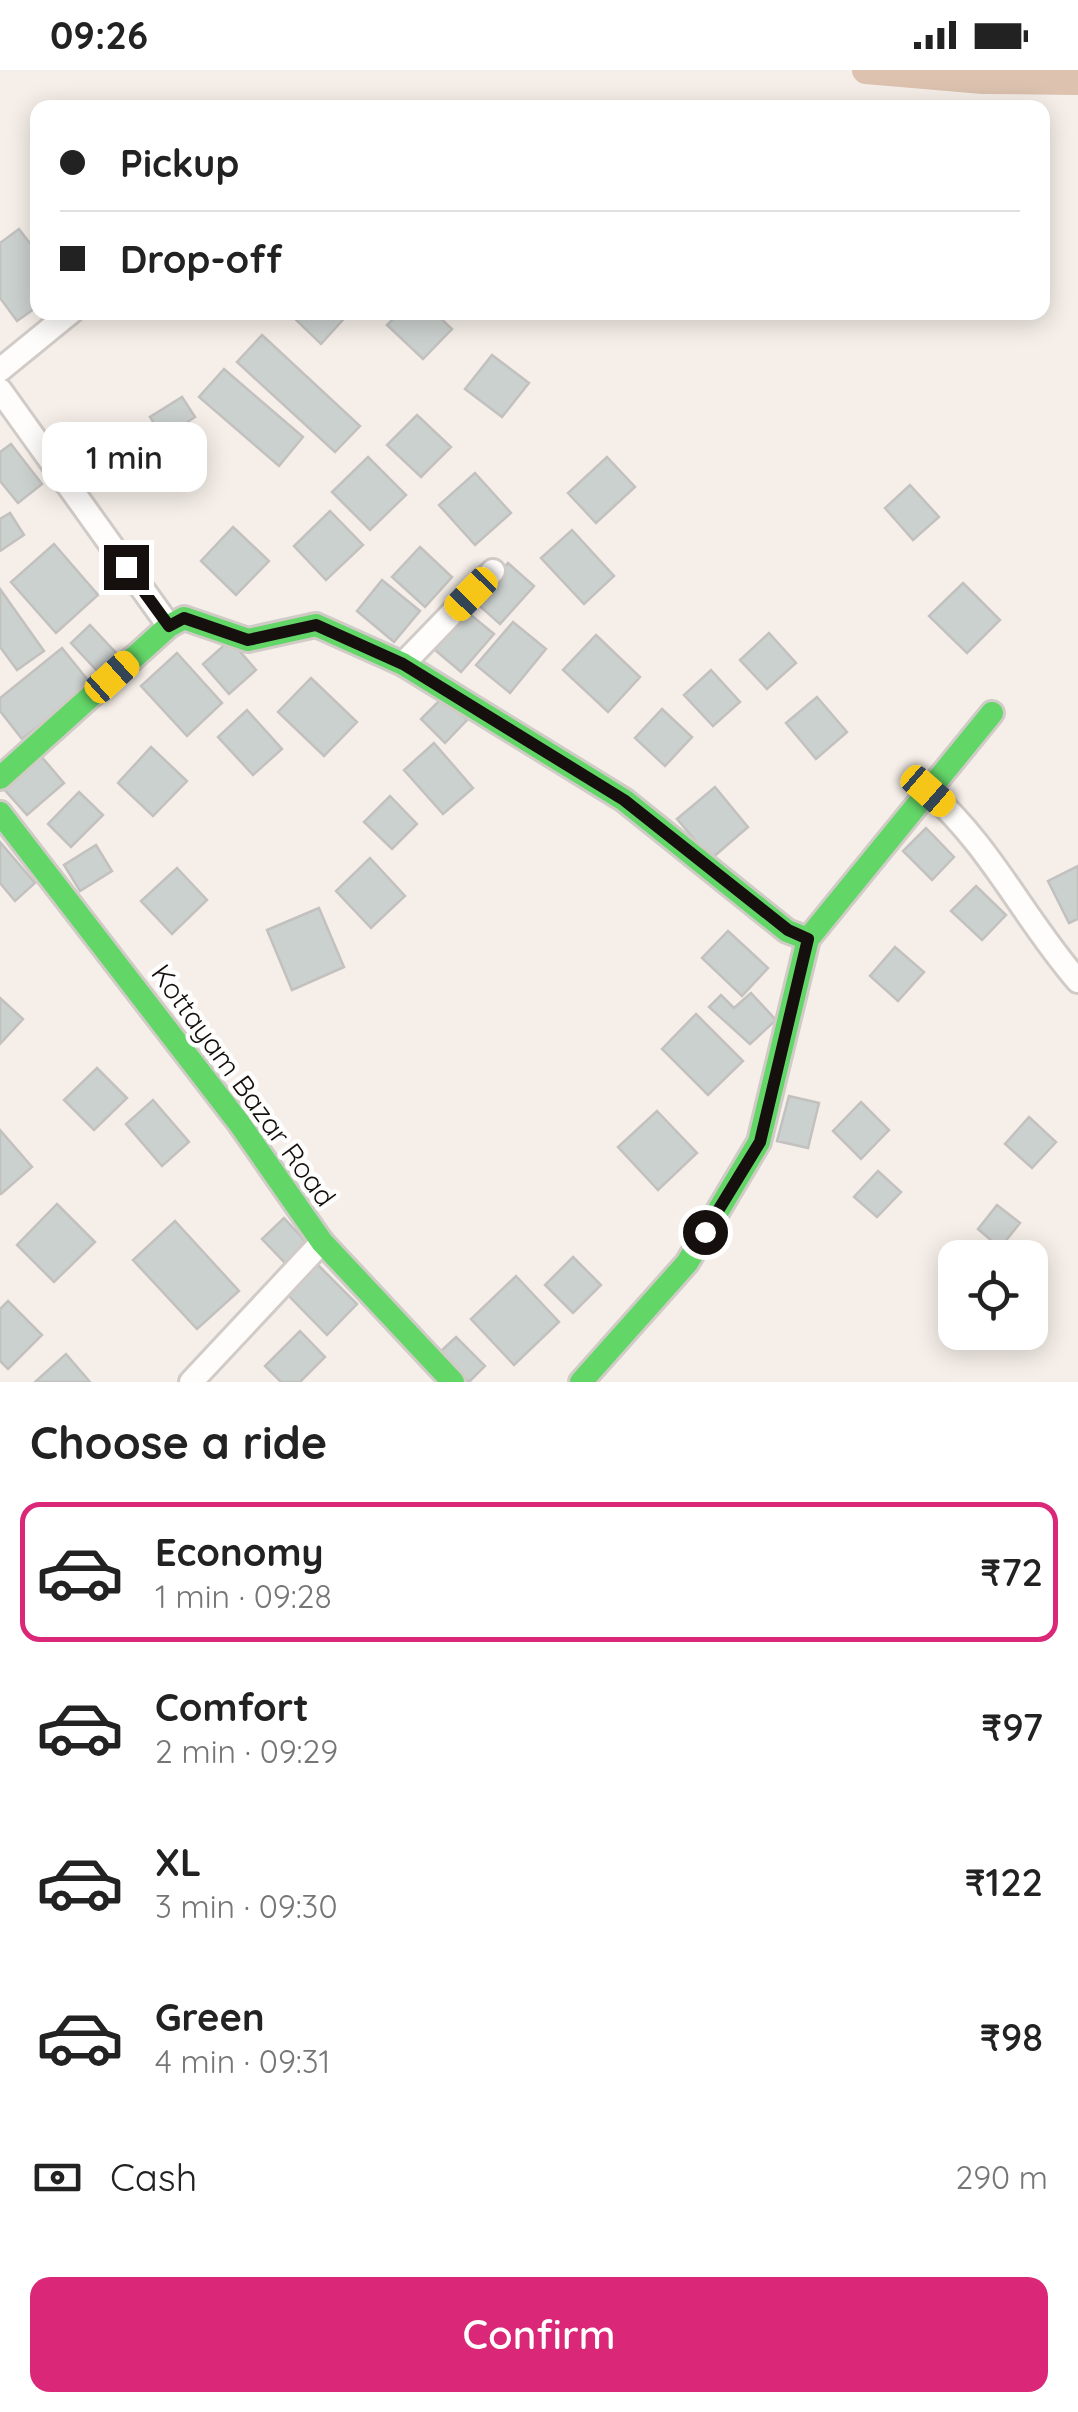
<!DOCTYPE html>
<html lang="en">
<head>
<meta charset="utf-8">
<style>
	body { margin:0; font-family:Quicksand,sans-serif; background:#f6f6f6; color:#222; height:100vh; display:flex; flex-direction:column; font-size:38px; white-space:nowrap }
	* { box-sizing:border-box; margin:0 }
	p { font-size:32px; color:#767676 }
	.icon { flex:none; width:55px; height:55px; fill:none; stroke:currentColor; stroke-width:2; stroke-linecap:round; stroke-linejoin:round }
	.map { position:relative; height:1312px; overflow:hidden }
	.sheet { display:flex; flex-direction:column; background:#fff; flex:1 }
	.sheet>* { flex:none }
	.banner { position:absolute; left:30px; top:30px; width:1020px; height:220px; border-radius:20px; box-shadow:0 5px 25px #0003; display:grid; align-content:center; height:220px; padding:0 30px; background:#fff }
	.fabs { position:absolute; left:938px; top:1170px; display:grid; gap:20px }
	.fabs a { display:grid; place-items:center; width:110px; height:110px; border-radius:20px; background:#fff; box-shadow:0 5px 25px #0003; font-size:50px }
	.end { position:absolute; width:45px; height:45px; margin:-22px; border:12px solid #15100d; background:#fff; box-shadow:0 0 0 5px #fff }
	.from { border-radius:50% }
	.bubble { position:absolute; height:70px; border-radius:20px; background:#fff; box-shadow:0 5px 25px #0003; font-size:32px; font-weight:600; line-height:70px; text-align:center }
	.car { position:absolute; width:30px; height:60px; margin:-30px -15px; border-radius:12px; box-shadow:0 0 8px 2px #0007; background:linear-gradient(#f5c518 24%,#345 0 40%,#f5c518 0 76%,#345 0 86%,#f5c518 0) }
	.banner b { display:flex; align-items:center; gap:35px; height:95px; font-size:38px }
	.banner b+b { border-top:2px solid #e0e0e0 }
	.banner i { width:25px; height:25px; background:#222 }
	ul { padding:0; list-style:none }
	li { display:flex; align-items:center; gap:30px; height:140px; margin:0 20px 15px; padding:0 10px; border:5px solid transparent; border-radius:20px }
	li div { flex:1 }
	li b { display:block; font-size:38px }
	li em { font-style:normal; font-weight:600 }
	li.active { border-color:#db2777 }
	li>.icon { width:90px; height:90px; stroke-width:1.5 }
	h2 { padding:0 30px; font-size:45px; line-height:120px }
	.pay { display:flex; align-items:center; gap:25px; height:110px; padding:0 30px; font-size:38px }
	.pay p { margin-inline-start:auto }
	.action { display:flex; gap:20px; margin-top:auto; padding:20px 30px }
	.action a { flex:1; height:115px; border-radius:20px; background:#db2777; color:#fff; font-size:40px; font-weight:600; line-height:115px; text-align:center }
	.status { display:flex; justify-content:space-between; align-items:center; height:70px; padding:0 50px; background:#fff; direction:ltr }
	.status svg { height:28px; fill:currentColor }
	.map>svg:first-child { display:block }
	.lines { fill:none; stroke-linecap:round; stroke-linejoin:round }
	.canal { stroke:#dcc2af; stroke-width:28 }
	.building { fill:#cbd1ce; stroke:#c2c1bf; stroke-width:2.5 }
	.street-casing { stroke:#d1cbc7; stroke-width:28 }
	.fast-casing { stroke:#d1cbc7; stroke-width:28 }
	.street { stroke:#fefdfc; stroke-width:22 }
	.fast { stroke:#63d668; stroke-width:22 }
	.route { stroke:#15100d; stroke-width:12 }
	.labels { text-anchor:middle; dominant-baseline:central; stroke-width:9; stroke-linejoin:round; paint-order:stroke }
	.street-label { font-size:28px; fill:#15100d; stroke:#fefefe }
</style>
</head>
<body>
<div class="status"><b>09:26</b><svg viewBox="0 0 49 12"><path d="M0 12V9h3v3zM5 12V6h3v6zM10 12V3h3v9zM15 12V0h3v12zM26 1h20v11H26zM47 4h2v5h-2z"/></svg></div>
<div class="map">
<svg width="1078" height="1312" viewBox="0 0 1078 1312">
	<rect width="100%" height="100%" fill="#f6efe9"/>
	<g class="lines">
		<path class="canal" d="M 866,0 L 983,10 L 1078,11"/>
	</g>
	<path class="building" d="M 19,159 L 38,184 L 38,236 L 17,251 L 0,228 L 0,173 Z
		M 288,242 L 350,242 L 321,274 Z
		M 400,242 L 434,242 L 452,259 L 423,289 L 387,255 Z
		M 262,265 L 360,356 L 335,382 L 237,292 Z
		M 492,285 L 529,313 L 502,347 L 465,319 Z
		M 224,299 L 303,367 L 279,396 L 199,327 Z
		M 182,327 L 195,347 L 163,368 L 150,347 Z
		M 417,345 L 451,377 L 421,407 L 387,375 Z
		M 11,374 L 42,414 L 18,433 L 0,411 L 0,382 Z
		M 368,387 L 406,425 L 370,460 L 332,422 Z
		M 607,387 L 635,417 L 596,453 L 568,423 Z
		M 475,403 L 511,443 L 475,475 L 439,435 Z
		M 910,415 L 939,447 L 913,470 L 885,438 Z
		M 330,441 L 363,475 L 326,510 L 294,476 Z
		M 10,443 L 24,465 L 0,481 L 0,449 Z
		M 233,457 L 269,491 L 236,525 L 201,491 Z
		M 572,460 L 614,506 L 584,534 L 541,488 Z
		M 54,474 L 98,525 L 56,563 L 11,512 Z
		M 420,477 L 452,507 L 425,537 L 392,507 Z
		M 508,493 L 534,516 L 500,554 L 474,531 Z
		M 382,510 L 420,541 L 394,572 L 357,541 Z
		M 963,513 L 1000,550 L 967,583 L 929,546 Z
		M 0,519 L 44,581 L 17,600 L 0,577 Z
		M 466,541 L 494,564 L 461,602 L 434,579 Z
		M 513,552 L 546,579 L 510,623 L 476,595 Z
		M 90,555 L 118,585 L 99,603 L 71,573 Z
		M 769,563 L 796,593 L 767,619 L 740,590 Z
		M 596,565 L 640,607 L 608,642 L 563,600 Z
		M 230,570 L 256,600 L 229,624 L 203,594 Z
		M 62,578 L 91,614 L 22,669 L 0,641 L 0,628 Z
		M 177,583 L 222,633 L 187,666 L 141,616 Z
		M 711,600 L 740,632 L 713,656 L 684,625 Z
		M 311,608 L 357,652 L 324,686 L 278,642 Z
		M 444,626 L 467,650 L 445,673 L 421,649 Z
		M 817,627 L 847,662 L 816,689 L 786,653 Z
		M 662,639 L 692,667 L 665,696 L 635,668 Z
		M 247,640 L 282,679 L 253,705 L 218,667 Z
		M 434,673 L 473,718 L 443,744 L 404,700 Z
		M 151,677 L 187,711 L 153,746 L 118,713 Z
		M 40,685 L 64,713 L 27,745 L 3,718 Z
		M 715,717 L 748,757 L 711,789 L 677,749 Z
		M 79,722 L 103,745 L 71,777 L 48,754 Z
		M 390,726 L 417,754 L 392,779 L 364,752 Z
		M 926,758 L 954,787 L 932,810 L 903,781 Z
		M 0,772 L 35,813 L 15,831 L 0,813 Z
		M 96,775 L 112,801 L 80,821 L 64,795 Z
		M 370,788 L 405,826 L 371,858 L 336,821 Z
		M 1078,796 L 1078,849 L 1069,853 L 1048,811 Z
		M 177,798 L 207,830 L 172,864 L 141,831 Z
		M 976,816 L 1006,845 L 982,870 L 951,841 Z
		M 319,838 L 344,897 L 292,920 L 267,860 Z
		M 728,861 L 768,898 L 742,926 L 702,888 Z
		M 895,877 L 924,902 L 898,931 L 870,906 Z
		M 751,923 L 776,950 L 750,974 L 709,937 L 721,925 L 734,938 Z
		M 0,928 L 23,949 L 0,974 Z
		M 696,944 L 743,991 L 708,1025 L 662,979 Z
		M 97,998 L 127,1028 L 94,1060 L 64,1030 Z
		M 789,1026 L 819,1033 L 808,1078 L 777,1071 Z
		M 153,1030 L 189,1072 L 162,1096 L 126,1054 Z
		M 861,1032 L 889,1060 L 861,1089 L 833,1061 Z
		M 657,1041 L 697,1083 L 658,1120 L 618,1077 Z
		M 1029,1047 L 1056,1072 L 1032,1098 L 1005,1074 Z
		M 0,1060 L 32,1097 L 1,1124 L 0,1123 Z
		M 878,1101 L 901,1122 L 877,1147 L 854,1127 Z
		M 57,1134 L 95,1172 L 54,1212 L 17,1175 Z
		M 997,1135 L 1020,1153 L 1000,1178 L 978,1159 Z
		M 284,1148 L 307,1173 L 286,1194 L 262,1169 Z
		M 175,1151 L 239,1221 L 197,1259 L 133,1190 Z
		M 573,1187 L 601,1215 L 573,1243 L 545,1215 Z
		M 317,1194 L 357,1234 L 327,1265 L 287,1224 Z
		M 516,1206 L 559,1252 L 514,1295 L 471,1249 Z
		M 8,1231 L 42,1265 L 8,1299 L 0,1291 L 0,1239 Z
		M 300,1261 L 325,1287 L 300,1312 L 281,1312 L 265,1296 Z
		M 456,1267 L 485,1296 L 469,1312 L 439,1283 Z
		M 66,1284 L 90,1312 L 35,1312 Z"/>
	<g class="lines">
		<g class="street-casing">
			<path id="street" d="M 0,300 L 71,242
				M 0,320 L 169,556
				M 403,594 L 493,501
				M 928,721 C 991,776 1024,849 1078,911
				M 191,1312 L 322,1172"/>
		</g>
		<g class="fast-casing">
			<path id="fast" d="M 0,708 L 169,556 L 184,548 L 248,570 L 316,555 L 403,594 L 624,730 L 787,861 L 808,869
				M 0,743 L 239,1053 L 322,1172 L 453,1312
				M 581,1312 L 687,1193 L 759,1072 L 808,869 L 992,643"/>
		</g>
		<use href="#street" class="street"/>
		<use href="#fast" class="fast"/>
	</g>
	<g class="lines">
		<path class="route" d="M 126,497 L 169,556 L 184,548 L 248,570 L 316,555 L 403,594 L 624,730 L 788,860 L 808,869 L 760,1072 L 705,1162"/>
	</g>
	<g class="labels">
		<g class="street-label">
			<text transform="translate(244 1015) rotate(54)">Kottayam Bazar Road</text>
		</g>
	</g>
</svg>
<div class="fabs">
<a><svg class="icon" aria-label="locate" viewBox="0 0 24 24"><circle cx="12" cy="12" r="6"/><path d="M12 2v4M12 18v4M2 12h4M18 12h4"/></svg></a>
</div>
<i class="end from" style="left:705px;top:1162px"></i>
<i class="end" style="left:126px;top:497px"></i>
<div class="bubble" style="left:42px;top:352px;width:165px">1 min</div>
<i class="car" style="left:471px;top:524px;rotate:224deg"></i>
<i class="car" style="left:112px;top:607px;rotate:48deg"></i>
<i class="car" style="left:928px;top:721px;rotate:131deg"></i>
<div class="banner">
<b><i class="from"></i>Pickup</b>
<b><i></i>Drop-off</b>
</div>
</div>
<section class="sheet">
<h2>Choose a ride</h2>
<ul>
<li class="active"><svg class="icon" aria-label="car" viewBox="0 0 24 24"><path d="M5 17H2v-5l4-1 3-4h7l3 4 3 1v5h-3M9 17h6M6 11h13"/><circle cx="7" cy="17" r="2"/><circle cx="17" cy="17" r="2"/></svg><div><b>Economy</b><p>1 min · 09:28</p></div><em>₹72</em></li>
<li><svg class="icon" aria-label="car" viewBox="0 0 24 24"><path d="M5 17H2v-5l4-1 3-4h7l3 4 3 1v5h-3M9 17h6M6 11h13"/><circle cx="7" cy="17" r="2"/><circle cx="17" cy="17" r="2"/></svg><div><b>Comfort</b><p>2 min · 09:29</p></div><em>₹97</em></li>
<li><svg class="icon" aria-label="car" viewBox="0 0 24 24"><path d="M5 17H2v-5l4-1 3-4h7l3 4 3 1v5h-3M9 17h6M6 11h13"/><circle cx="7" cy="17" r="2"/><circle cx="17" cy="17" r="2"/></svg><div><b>XL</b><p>3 min · 09:30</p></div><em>₹122</em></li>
<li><svg class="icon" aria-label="car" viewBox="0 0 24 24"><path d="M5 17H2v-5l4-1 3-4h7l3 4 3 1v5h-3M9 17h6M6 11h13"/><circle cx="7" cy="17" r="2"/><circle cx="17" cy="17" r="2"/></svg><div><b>Green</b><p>4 min · 09:31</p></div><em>₹98</em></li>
</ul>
<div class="pay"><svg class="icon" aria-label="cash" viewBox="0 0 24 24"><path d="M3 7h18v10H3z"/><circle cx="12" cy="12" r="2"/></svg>Cash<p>290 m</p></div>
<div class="action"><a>Confirm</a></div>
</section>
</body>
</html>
